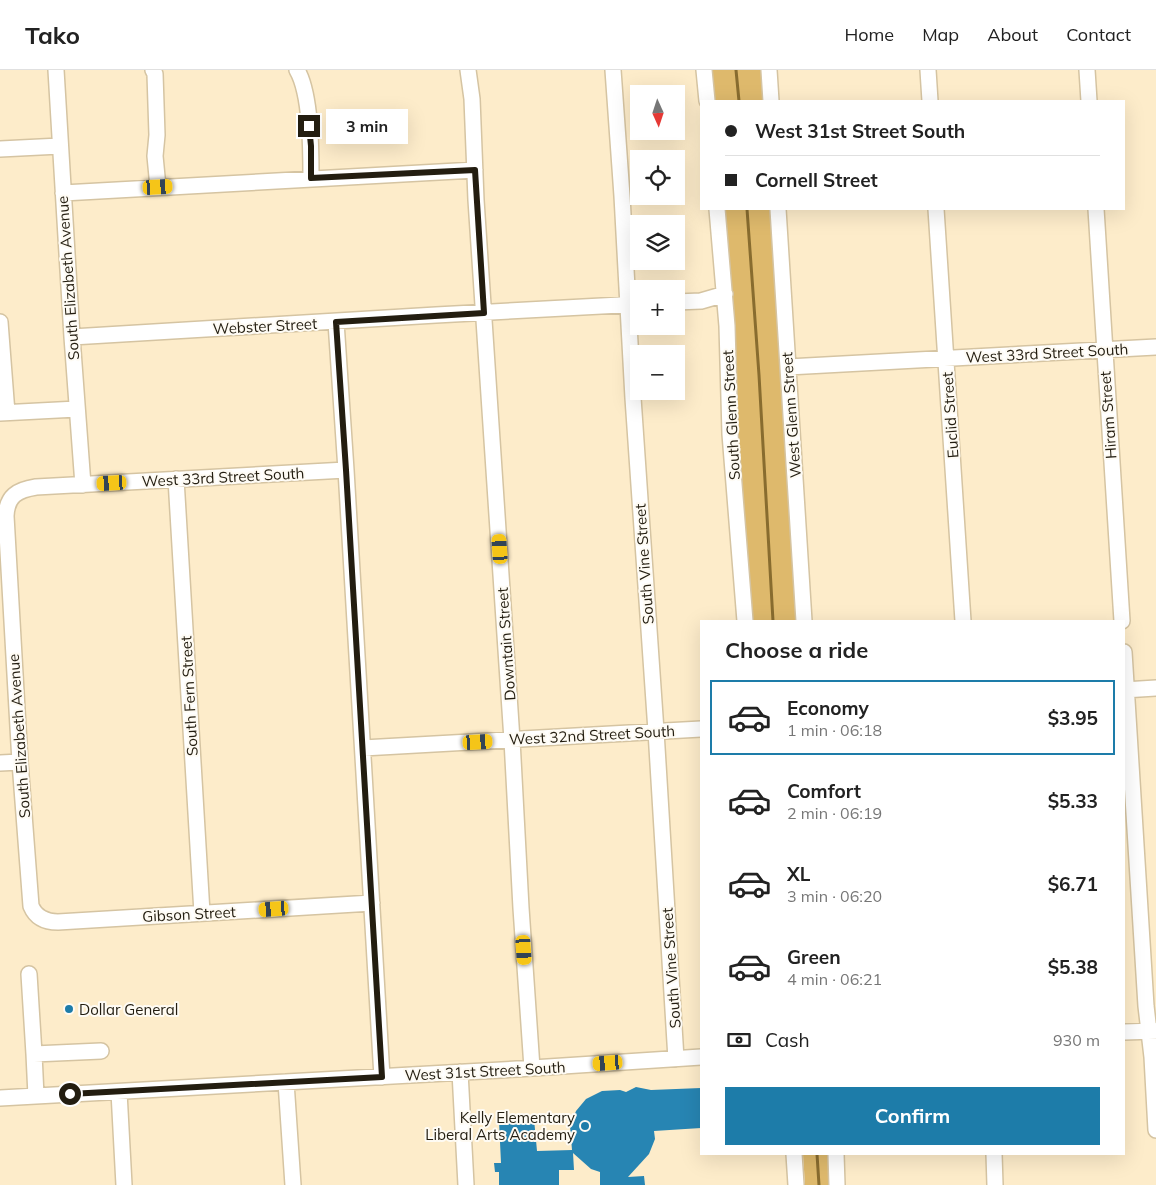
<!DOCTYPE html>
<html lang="en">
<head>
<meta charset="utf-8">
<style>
	body { margin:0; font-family:Mulish,sans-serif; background:#f6f6f6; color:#222; height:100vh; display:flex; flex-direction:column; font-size:19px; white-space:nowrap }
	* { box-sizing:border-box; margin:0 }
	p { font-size:16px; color:#767676 }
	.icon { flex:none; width:28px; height:28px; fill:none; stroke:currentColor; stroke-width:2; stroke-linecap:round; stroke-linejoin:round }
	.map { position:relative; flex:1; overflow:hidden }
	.side { position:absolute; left:700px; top:550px; width:425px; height:535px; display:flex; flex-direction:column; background:#fff; border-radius:0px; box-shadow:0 5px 20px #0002 }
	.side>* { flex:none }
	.guide { position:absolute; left:700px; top:30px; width:425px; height:110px; border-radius:0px; box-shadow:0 5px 20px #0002; display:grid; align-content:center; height:110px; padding:0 25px; background:#fff }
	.needle { width:32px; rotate:177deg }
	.controls { position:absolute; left:630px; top:15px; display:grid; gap:10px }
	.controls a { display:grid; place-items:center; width:55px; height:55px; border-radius:0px; background:#fff; box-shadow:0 5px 20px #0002; font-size:25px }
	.end { position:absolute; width:22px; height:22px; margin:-11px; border:6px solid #231d10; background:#fff; box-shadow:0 0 0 2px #fff }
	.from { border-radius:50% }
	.bubble { position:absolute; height:35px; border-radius:0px; background:#fff; box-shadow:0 5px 20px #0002; font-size:16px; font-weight:700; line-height:35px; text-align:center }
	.car { position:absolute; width:15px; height:30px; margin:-15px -8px; border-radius:6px; box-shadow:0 0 4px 1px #0007; background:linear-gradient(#f5c518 24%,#345 0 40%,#f5c518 0 76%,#345 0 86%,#f5c518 0) }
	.guide b { display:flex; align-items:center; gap:18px; height:48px; font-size:19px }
	.guide b+b { border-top:1px solid #e0e0e0 }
	.guide i { width:12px; height:12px; background:#222 }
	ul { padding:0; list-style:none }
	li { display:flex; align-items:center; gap:15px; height:75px; margin:0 10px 8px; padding:0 15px; border:2px solid transparent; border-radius:0px }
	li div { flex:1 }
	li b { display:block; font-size:19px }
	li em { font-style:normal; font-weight:700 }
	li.active { border-color:#1d7ca9 }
	li>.icon { width:45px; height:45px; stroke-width:1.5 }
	h2 { padding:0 25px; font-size:22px; line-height:60px }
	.pay { display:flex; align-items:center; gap:12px; height:55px; padding:0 25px; font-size:19px }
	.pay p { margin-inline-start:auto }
	.button { display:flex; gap:10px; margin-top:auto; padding:10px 25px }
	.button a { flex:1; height:58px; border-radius:0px; background:#1d7ca9; color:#fff; font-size:20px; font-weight:700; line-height:58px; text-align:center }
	header { display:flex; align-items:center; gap:30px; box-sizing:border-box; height:70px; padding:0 25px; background:#fff; border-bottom:1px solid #e0e0e0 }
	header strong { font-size:24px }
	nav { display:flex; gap:28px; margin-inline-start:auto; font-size:18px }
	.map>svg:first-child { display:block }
	.green { fill:#deb96c }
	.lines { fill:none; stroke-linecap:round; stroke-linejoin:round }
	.stream { stroke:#886c2f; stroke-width:3 }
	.building { fill:#2785b3 }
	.minor-casing { stroke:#d5c4a2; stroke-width:18 }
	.minor { stroke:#fff; stroke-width:15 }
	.route { stroke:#231d10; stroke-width:6 }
	.poi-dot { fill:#1d7ca9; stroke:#fefbf4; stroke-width:2 }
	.labels { text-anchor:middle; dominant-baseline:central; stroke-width:4; stroke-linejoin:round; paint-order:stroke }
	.street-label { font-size:15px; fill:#231d10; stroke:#fefbf4 }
	.poi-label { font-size:15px; fill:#231d10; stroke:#fefbf4; text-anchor:start }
</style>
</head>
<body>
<header>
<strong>Tako</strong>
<nav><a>Home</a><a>Map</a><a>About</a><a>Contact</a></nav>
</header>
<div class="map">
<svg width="1156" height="1115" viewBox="0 0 1156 1115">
	<rect width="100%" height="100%" fill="#fdecca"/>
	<path class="green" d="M 711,0 L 763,0 L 765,31 L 713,31 Z
		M 720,139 L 772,139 L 798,551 L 746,551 Z
		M 803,1084 L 828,1084 L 830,1115 L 805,1115 Z"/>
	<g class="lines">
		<path class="stream" d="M 736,0 L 739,31
			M 747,139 L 759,305 L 773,551
			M 817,1084 L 819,1115"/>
	</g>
	<path class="building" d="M 636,1017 L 651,1020 L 701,1018 L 701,1058 L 654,1061 L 655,1069 L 649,1084 L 628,1107 L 644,1106 L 645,1115 L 600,1115 L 600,1102 L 591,1099 L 573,1083 L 574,1100 L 559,1100 L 559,1115 L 499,1115 L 499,1102 L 495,1102 L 494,1093 L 501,1093 L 499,1051 L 534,1049 L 537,1081 L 572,1080 L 570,1056 L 576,1041 L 586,1029 L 602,1021 L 620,1020 L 626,1022 Z"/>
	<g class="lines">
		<g class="minor-casing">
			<path id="minor" d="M 56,0 L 72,267 L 83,415
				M 153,0 L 155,4 L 157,65 L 155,86 L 158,117
				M 297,0 C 311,24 311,80 311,108
				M 468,0 L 472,29 L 476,130 L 512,670 L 521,838 L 532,998
				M 613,0 L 622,126 L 633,328 L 656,661 L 676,989
				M 704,0 L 707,31
				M 769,0 L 771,31
				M 928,0 L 930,31
				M 1087,0 L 1089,31
				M 0,79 L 60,76
				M 63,123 L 475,100
				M 717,139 L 727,256 L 730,364 L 745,551
				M 778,139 L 804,551
				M 936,139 L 963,551
				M 1096,139 L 1122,551
				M 676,232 L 701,231 L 725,224
				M 0,252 L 7,343
				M 336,252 L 346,400 L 382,1007
				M 72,267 L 436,245 L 639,234
				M 788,297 L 1156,277
				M 0,343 L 77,339
				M 346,400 L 36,417 C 17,420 7,426 6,446 L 20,692 L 31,836 C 36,848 46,852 58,852 L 372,833
				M 176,409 L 202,843
				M 1124,582 L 1146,936 L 1152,987 L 1156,1060
				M 1124,620 L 1156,618
				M 363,678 L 701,659
				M 0,693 L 20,692
				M 29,904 L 34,984 L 101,981
				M 1124,962 L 1156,961
				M 34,984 L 36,1026
				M 460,1002 L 466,1115
				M 286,1012 L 293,1115
				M 119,1022 L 124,1115
				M 0,1028 L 517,999 L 701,987
				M 794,1084 L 796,1115
				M 836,1084 L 837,1115
				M 994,1084 L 995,1115"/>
		</g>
		<use href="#minor" class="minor"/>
	</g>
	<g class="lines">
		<path class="route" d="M 70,1024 L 382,1007 L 346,400 L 336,252 L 484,243 L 475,100 L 311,108 L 311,76 L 309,56"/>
	</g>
	<g class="poi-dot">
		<circle cx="69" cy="939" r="5"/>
		<circle cx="585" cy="1056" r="5"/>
	</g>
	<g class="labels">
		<g class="street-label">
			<text transform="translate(68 208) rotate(-94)">South Elizabeth Avenue</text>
			<text transform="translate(265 256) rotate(-3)">Webster Street</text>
			<text transform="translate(1047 283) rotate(-3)">West 33rd Street South</text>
			<text transform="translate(731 345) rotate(-93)">South Glenn Street</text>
			<text transform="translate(791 345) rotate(-94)">West Glenn Street</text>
			<text transform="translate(950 345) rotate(-94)">Euclid Street</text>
			<text transform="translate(1108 345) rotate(-94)">Hiram Street</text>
			<text transform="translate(223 407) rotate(-3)">West 33rd Street South</text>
			<text transform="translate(644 494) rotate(-94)">South Vine Street</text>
			<text transform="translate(506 574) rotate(-94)">Downtain Street</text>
			<text transform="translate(189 626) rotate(-93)">South Fern Street</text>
			<text transform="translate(592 665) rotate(-3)">West 32nd Street South</text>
			<text transform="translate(19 666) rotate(-94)">South Elizabeth Avenue</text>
			<text transform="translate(189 844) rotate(-3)">Gibson Street</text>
			<text transform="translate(671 898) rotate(-94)">South Vine Street</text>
			<text transform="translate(485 1001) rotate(-3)">West 31st Street South</text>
		</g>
		<g class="poi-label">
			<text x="79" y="939">Dollar General</text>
			<text x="575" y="1047" text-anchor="end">Kelly Elementary<tspan x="575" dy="17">Liberal Arts Academy</tspan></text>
		</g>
	</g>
</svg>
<div class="controls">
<a><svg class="needle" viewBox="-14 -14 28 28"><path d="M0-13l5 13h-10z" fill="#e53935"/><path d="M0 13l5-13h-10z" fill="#767676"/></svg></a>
<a><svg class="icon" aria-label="locate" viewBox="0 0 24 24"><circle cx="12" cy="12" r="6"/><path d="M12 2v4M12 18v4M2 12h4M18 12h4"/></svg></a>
<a><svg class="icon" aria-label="layers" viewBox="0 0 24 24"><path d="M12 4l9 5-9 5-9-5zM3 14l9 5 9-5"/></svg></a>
<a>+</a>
<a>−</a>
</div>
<i class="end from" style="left:70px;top:1024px"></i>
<i class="end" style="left:309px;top:56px"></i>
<div class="bubble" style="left:326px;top:39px;width:82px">3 min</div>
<i class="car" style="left:158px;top:117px;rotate:87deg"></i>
<i class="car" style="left:112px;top:413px;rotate:267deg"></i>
<i class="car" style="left:500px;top:479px;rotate:356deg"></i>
<i class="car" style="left:478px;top:672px;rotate:87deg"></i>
<i class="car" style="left:274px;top:839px;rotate:266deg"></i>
<i class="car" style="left:524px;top:880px;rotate:176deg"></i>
<i class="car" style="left:608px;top:993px;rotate:266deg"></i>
<div class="guide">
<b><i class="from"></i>West 31st Street South</b>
<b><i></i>Cornell Street</b>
</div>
<section class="side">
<h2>Choose a ride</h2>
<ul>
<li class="active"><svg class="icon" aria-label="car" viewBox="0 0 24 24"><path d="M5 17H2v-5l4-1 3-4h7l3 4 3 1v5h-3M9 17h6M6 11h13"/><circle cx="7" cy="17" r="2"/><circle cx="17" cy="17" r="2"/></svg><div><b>Economy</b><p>1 min · 06:18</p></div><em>$3.95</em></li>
<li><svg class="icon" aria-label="car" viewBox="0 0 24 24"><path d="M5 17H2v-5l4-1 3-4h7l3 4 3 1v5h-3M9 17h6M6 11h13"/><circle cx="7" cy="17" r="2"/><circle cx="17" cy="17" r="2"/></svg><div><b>Comfort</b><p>2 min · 06:19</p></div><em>$5.33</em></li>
<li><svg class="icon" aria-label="car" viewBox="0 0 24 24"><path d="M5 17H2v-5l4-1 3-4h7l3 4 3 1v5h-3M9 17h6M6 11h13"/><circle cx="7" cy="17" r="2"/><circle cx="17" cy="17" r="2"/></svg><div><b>XL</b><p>3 min · 06:20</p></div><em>$6.71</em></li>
<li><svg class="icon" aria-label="car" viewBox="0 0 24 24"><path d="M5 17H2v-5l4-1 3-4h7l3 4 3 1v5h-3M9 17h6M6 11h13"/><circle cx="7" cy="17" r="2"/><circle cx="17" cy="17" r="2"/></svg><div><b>Green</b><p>4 min · 06:21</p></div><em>$5.38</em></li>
</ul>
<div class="pay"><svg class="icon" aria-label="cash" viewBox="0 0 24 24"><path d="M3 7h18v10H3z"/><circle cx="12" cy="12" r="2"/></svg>Cash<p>930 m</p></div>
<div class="button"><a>Confirm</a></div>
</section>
</div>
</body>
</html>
